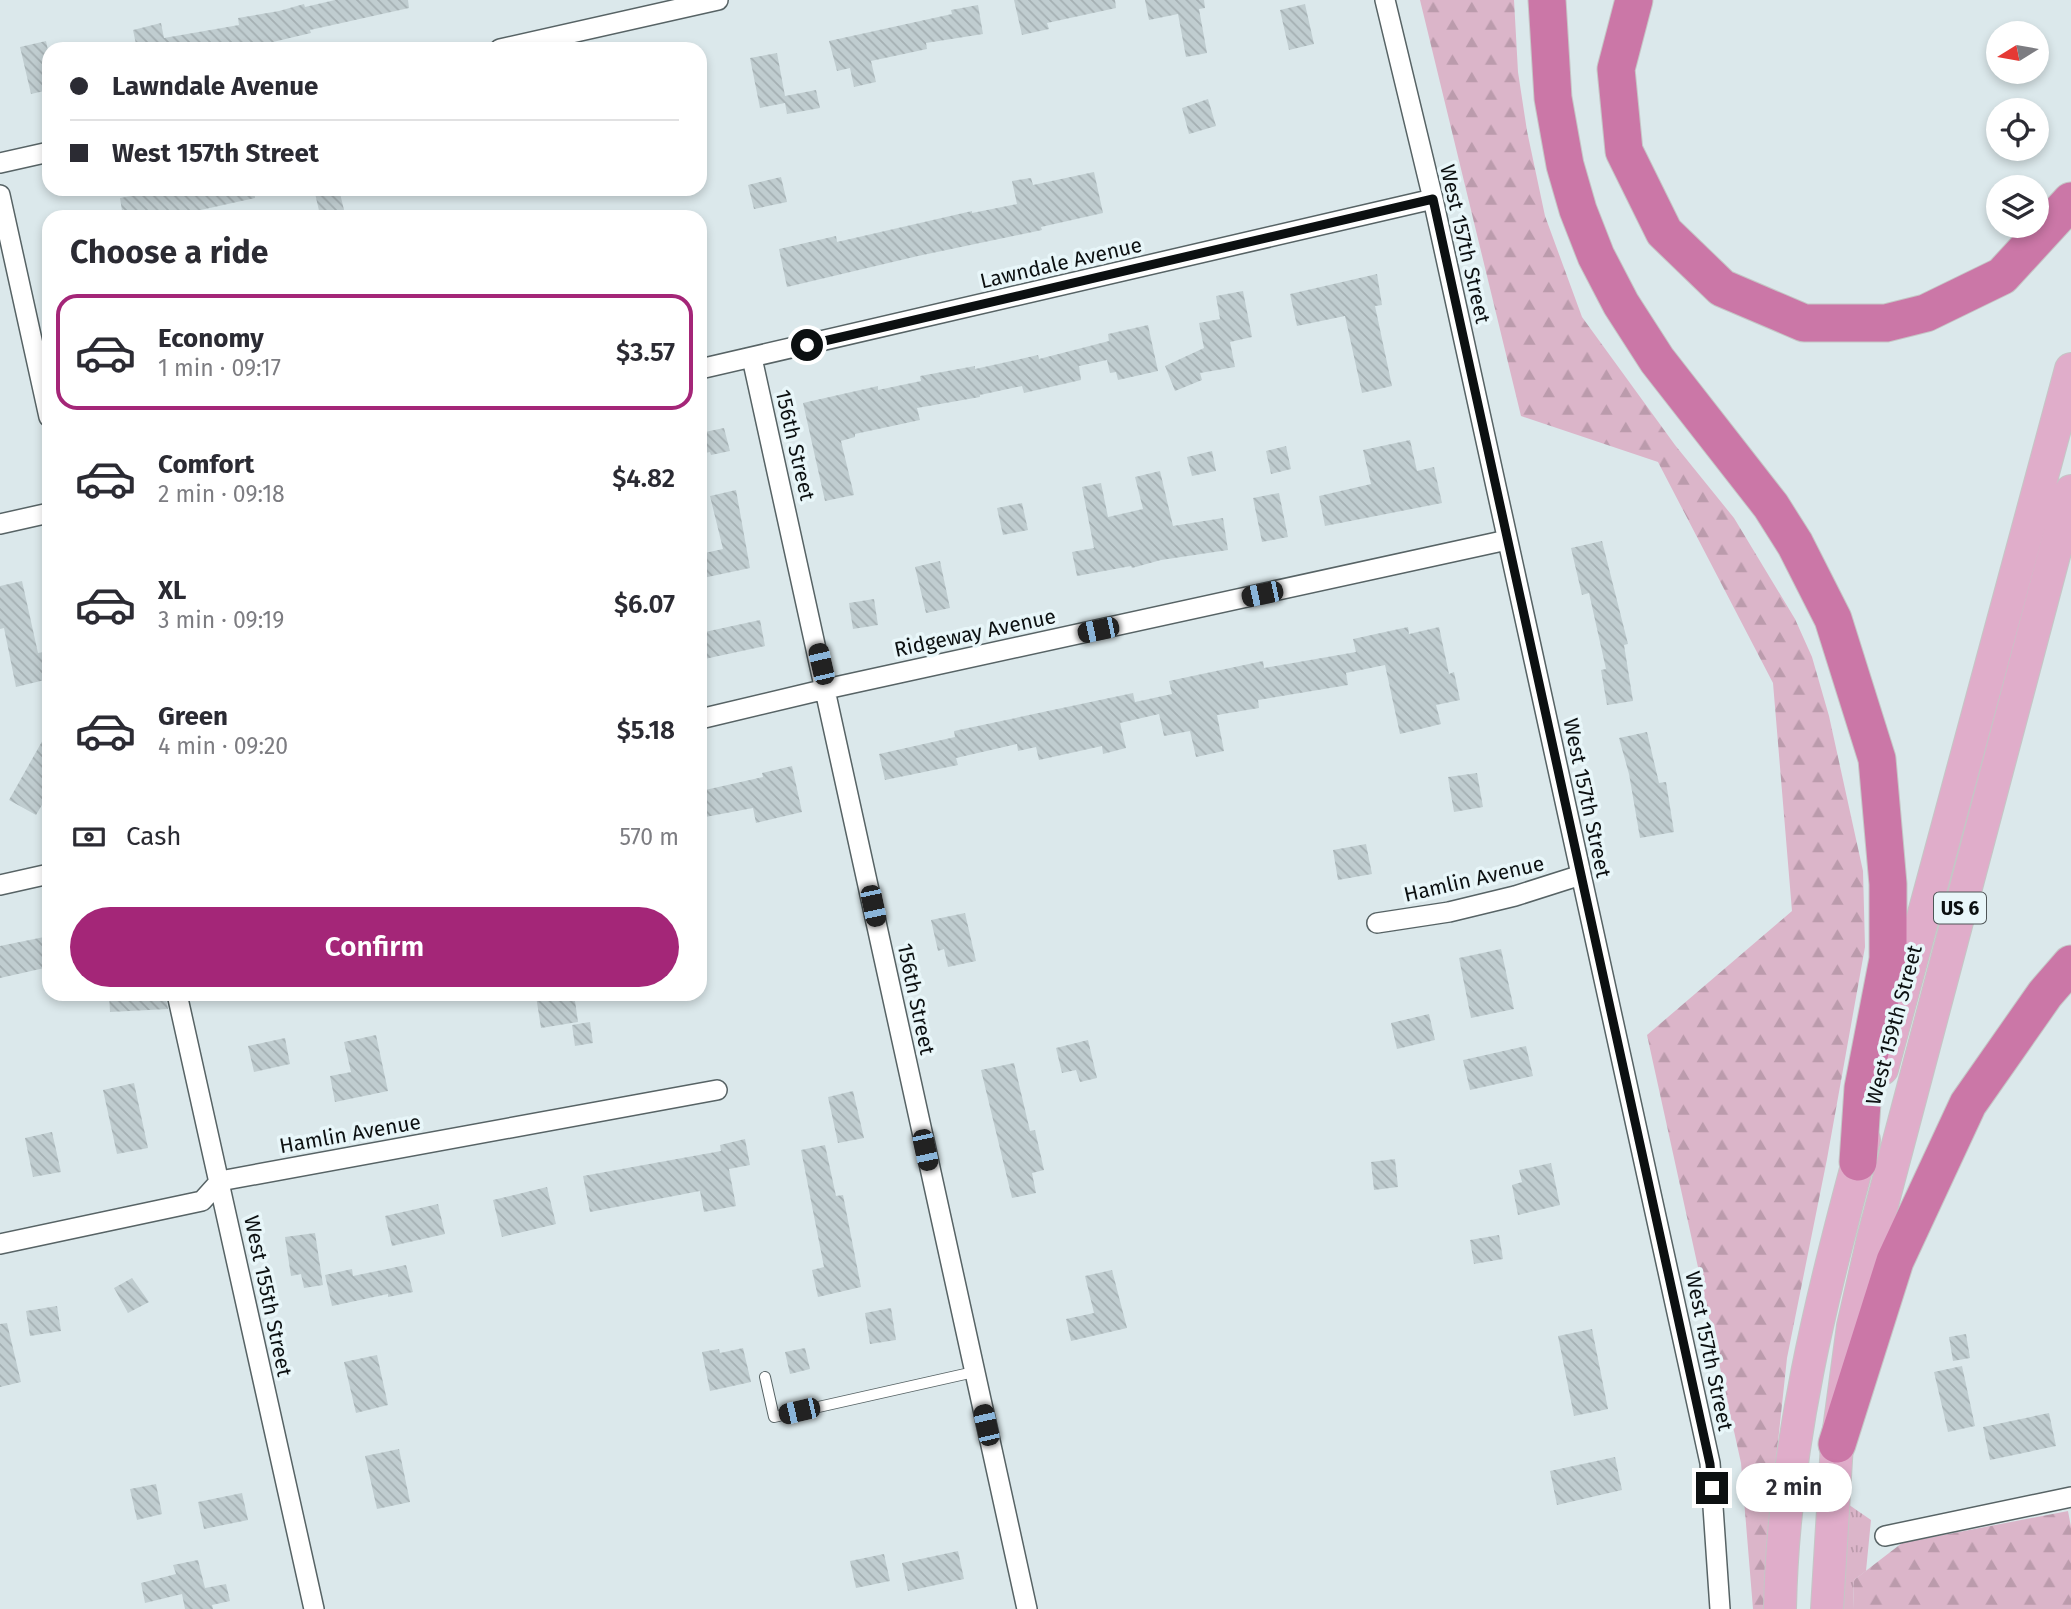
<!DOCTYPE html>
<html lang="en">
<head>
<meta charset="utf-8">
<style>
	body { margin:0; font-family:"Fira Sans",sans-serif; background:#f2f2f3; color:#2b2b33; height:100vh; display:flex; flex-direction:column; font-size:26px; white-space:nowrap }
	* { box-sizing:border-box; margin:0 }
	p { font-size:23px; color:#7c7c81 }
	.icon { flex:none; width:38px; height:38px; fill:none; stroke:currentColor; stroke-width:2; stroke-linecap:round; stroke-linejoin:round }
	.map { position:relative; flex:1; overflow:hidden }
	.panel { position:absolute; left:42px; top:210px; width:665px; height:791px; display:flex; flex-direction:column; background:#fff; border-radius:21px; box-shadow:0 4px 10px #0003 }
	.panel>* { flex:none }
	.banner { position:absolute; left:42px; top:42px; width:665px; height:154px; border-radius:21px; box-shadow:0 4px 10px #0003; display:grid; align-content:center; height:154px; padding:0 28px; background:#fff }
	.needle { width:46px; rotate:259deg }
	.fabs { position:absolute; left:1986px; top:21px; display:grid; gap:14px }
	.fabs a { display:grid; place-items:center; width:63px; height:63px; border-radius:50%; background:#fff; box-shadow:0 4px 10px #0003; font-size:35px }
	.end { position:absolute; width:32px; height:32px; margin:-16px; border:9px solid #0c1011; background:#fff; box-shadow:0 0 0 4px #fff }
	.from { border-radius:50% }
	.bubble { position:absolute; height:49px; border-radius:24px; background:#fff; box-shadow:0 4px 10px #0003; font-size:23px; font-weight:600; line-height:49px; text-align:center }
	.car { position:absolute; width:21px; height:42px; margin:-21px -10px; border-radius:9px; box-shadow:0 0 5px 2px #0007; background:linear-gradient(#222 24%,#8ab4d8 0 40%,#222 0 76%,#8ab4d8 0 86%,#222 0) }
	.banner b { display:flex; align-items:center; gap:24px; height:66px; font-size:26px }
	.banner b+b { border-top:2px solid #e1e1e2 }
	.banner i { width:18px; height:18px; background:#2b2b33 }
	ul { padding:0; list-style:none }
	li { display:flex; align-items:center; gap:21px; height:116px; margin:0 14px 10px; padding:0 14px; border:4px solid transparent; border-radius:21px }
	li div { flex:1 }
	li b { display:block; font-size:26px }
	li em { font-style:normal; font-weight:600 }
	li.active { border-color:#a42678 }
	li>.icon { width:63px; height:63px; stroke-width:1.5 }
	h2 { padding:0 28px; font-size:32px; line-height:84px }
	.pay { display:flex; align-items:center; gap:18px; height:77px; padding:0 28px; font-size:26px }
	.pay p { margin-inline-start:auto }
	.button { display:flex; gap:14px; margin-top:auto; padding:14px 28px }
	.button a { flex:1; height:80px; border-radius:42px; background:#a42678; color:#fff; font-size:28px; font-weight:600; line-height:80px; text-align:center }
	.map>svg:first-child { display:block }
	.grass { fill:url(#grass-tufts) }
	.forest { fill:url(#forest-firs) }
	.building { fill:url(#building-back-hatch) }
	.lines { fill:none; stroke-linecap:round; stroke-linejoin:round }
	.service-casing { stroke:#576365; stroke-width:12 }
	.minor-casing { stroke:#576365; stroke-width:22 }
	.primary-casing { stroke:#c5c6c6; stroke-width:34 }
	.motorway-casing { stroke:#c5c6c6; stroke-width:39 }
	.service { stroke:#fff; stroke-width:10 }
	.minor { stroke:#fff; stroke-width:19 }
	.primary { stroke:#e0adca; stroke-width:32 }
	.motorway { stroke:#cb77a7; stroke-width:37 }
	.route { stroke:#0c1011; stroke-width:9 }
	.labels { text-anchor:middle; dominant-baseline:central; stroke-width:7; stroke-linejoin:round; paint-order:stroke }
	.shield { fill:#e8f6f9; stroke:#4e5557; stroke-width:2 }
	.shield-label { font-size:19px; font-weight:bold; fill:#0c1011 }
	.street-label { font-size:21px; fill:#0c1011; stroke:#e8f6f9 }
</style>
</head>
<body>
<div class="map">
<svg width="2071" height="1609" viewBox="0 0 2071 1609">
	<defs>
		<pattern id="grass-tufts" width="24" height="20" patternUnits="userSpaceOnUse" patternTransform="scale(1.75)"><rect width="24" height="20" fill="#dbb5c9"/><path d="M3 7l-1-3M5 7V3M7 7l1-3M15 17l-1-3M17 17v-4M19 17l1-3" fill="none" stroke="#bb9bac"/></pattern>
		<pattern id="forest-firs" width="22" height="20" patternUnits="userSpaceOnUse" patternTransform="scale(1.75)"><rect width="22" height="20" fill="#dbb5c9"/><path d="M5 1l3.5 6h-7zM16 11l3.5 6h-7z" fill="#bb9bac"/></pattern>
		<pattern id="building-back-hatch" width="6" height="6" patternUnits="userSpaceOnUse" patternTransform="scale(1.75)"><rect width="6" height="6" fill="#c0cdd0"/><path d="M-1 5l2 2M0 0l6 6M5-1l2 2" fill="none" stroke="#a4afb2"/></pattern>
	</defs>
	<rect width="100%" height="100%" fill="#dbe8eb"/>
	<path class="grass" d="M 1842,1500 L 1871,1520 L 1866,1571 L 1854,1580 L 1853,1609 L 1839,1609 Z"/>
	<path class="forest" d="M 1420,0 L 1514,0 L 1518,72 L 1527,131 L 1545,216 L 1582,317 L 1675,445 L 1734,518 L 1795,619 L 1812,657 L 1829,716 L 1863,871 L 1865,947 L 1827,1159 L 1787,1358 L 1770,1516 L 1765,1609 L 1753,1609 L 1741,1463 L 1647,1035 L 1792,911 L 1773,683 L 1658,462 L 1521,416 Z
		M 2068,1511 L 2071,1527 L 2071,1609 L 1853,1609 L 1854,1580 L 1902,1543 Z"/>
	<path class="building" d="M 335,0 L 408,0 L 409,8 L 310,30 L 311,33 L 256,46 L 257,49 L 137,49 L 133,30 L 161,23 L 164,38 L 239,25 L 238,18 L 279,11 L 304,4 L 305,7 Z
		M 1014,0 L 1115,0 L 1116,8 L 1047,23 L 1049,29 L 1022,35 Z
		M 1145,0 L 1204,0 L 1205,8 L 1199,9 L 1207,53 L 1186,57 L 1178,14 L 1149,20 Z
		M 1305,4 L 1314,44 L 1289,50 L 1280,10 Z
		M 978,5 L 983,34 L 926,43 L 927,49 L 871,61 L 876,82 L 854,87 L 850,68 L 837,71 L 829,41 L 952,14 L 951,10 Z
		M 46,41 L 49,55 L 49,90 L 31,94 L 20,47 Z
		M 777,53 L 785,96 L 816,90 L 820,108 L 787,114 L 785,103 L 760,108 L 750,58 Z
		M 1208,99 L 1216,126 L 1189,134 L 1182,108 Z
		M 1094,172 L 1103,213 L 1041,227 L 1042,230 L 918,256 L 787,287 L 779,249 L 836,236 L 837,242 L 972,211 L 972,213 L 1017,204 L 1012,181 L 1031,178 L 1033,185 Z
		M 781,177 L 787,202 L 754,209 L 748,185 Z
		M 172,189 L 254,189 L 255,198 L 169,217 L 123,217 L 120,198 Z
		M 314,189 L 339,189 L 344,210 L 320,215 Z
		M 1377,274 L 1382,305 L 1375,306 L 1392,386 L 1362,393 L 1345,316 L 1297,326 L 1290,294 Z
		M 1243,291 L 1252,337 L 1230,342 L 1235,367 L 1200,373 L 1202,380 L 1175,391 L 1165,366 L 1204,348 L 1199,323 L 1220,319 L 1216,296 Z
		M 1148,325 L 1158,371 L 1118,380 L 1116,372 L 1110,373 L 1107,360 L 1079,366 L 1081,380 L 1024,393 L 1022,386 L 980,395 L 980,397 L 917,408 L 920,420 L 855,434 L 855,437 L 841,441 L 854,495 L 825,501 L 803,403 L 878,386 L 878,390 L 921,381 L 920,376 L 975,366 L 975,369 L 1038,355 L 1039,359 L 1109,341 L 1108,334 Z
		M 724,428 L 730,451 L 711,455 L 710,452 L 700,454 L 700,433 Z
		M 1410,440 L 1417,471 L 1434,467 L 1442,503 L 1325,526 L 1319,496 L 1371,484 L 1363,450 Z
		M 1286,446 L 1291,469 L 1271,474 L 1266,451 Z
		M 1212,451 L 1216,471 L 1192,476 L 1187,457 Z
		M 1160,471 L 1173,526 L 1223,518 L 1228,550 L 1161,560 L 1132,568 L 1131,566 L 1077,576 L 1072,552 L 1094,548 L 1082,487 L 1101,483 L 1108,517 L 1143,509 L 1135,477 Z
		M 736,490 L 750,568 L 703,578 L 700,554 L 723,549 L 710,496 Z
		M 1279,493 L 1288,537 L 1262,542 L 1253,498 Z
		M 1022,503 L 1028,530 L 1003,535 L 997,508 Z
		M 1602,541 L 1628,644 L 1624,645 L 1633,701 L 1607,705 L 1601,670 L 1606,669 L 1589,593 L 1582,595 L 1571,548 Z
		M 940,561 L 950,608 L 926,613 L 915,567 Z
		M 22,581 L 38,653 L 49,651 L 49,679 L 16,687 L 4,628 L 0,629 L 0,586 Z
		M 874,599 L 878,625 L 853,629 L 849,603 Z
		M 760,620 L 765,646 L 700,660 L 700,633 Z
		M 1408,627 L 1409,634 L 1439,627 L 1449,674 L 1454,672 L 1460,700 L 1436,705 L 1441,724 L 1400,734 L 1385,665 L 1346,673 L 1348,685 L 1258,700 L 1259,708 L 1217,715 L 1224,751 L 1196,757 L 1190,731 L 1164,736 L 1159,714 L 1120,723 L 1126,748 L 1103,754 L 1102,746 L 1039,760 L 1036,747 L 1018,751 L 1017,744 L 956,758 L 958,765 L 885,780 L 879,754 L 955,737 L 954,731 L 1133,693 L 1135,702 L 1172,694 L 1169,681 L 1263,661 L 1264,668 L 1356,652 L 1353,639 Z
		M 49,729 L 49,793 L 36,815 L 9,800 Z
		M 1647,732 L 1659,783 L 1666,782 L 1674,832 L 1640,838 L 1629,774 L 1619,738 Z
		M 792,766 L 802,812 L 756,823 L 753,808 L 700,818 L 700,801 L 707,799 L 705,790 L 763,777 L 762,773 Z
		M 1477,773 L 1483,807 L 1454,812 L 1448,777 Z
		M 1366,844 L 1372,874 L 1338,880 L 1333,850 Z
		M 965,913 L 976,961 L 948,967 L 944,949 L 938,951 L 931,920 Z
		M 44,937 L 49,967 L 0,978 L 0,946 Z
		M 1501,949 L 1514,1009 L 1471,1018 L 1459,958 Z
		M 109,994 L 165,994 L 168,1009 L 110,1012 Z
		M 551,994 L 574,994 L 578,1022 L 541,1028 L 536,996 Z
		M 1429,1014 L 1435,1040 L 1397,1049 L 1391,1023 Z
		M 590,1022 L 593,1043 L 575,1046 L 572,1025 Z
		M 376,1035 L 388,1091 L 335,1102 L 330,1076 L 351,1072 L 344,1042 Z
		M 285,1038 L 290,1064 L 254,1072 L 248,1046 Z
		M 1088,1040 L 1097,1078 L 1080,1082 L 1076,1070 L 1062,1073 L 1056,1048 Z
		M 1526,1046 L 1533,1076 L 1470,1090 L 1463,1060 Z
		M 1014,1063 L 1030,1131 L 1035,1130 L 1044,1170 L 1032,1173 L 1036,1193 L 1012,1198 L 981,1070 Z
		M 134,1083 L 148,1148 L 117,1154 L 103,1090 Z
		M 853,1091 L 864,1138 L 838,1143 L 828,1097 Z
		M 52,1132 L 61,1172 L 33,1177 L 25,1138 Z
		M 745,1139 L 750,1165 L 729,1169 L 736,1206 L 704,1212 L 700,1191 L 590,1212 L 583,1176 L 721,1151 L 720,1145 Z
		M 825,1145 L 836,1196 L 843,1195 L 861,1287 L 818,1297 L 812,1270 L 824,1267 L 801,1150 Z
		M 1395,1159 L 1398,1187 L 1374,1190 L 1371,1162 Z
		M 1551,1163 L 1560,1205 L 1518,1215 L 1512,1185 L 1522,1182 L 1519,1170 Z
		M 547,1187 L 556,1224 L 502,1237 L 493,1200 Z
		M 438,1204 L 445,1234 L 392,1246 L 385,1216 Z
		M 315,1233 L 323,1285 L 304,1288 L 301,1274 L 291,1276 L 285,1237 Z
		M 1499,1235 L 1503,1259 L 1474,1264 L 1470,1240 Z
		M 406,1265 L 413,1292 L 388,1297 L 388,1294 L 332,1306 L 325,1275 L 352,1269 L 353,1276 Z
		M 1112,1270 L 1127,1328 L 1071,1341 L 1066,1319 L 1094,1313 L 1085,1276 Z
		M 132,1278 L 149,1302 L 128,1313 L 114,1288 Z
		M 57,1306 L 61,1331 L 30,1336 L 26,1311 Z
		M 891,1308 L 896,1340 L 870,1344 L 865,1313 Z
		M 7,1323 L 21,1382 L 0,1387 L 0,1324 Z
		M 1592,1329 L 1608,1409 L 1574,1416 L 1558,1336 Z
		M 1966,1334 L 1970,1358 L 1953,1361 L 1949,1337 Z
		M 743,1348 L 751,1382 L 710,1391 L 702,1352 L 719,1349 L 720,1353 Z
		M 805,1348 L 810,1369 L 790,1374 L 785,1352 Z
		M 377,1355 L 388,1405 L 356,1413 L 344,1362 Z
		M 1962,1366 L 1975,1426 L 1948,1432 L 1934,1372 Z
		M 2049,1413 L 2056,1446 L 1990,1460 L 1983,1427 Z
		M 399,1449 L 410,1502 L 377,1509 L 365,1456 Z
		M 1615,1457 L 1622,1490 L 1557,1505 L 1550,1471 Z
		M 156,1484 L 162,1514 L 137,1520 L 130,1489 Z
		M 242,1493 L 248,1520 L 204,1529 L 198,1502 Z
		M 958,1551 L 964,1579 L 908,1591 L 902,1563 Z
		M 884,1554 L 890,1581 L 856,1588 L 850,1561 Z
		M 198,1560 L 205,1588 L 226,1584 L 230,1601 L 212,1605 L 213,1609 L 185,1609 L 182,1594 L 145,1603 L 141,1583 L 176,1574 L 173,1565 Z"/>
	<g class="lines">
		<g class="service-casing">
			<path id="service" d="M 765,1377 L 774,1417 L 974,1372"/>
		</g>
		<g class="minor-casing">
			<path id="minor" d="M 1385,0 L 1433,199 L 1710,1463 L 1720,1609
				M 500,49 L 718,0
				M 0,163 L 49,152
				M 0,195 L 49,417
				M 752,358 L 1027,1609
				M 700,369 L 1433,199
				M 0,524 L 49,513
				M 700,719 L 826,689 L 1507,540
				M 0,885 L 49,874
				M 1377,923 L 1449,912 L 1515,896 L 1581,875
				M 177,994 L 314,1609
				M 0,1244 L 202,1201 L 220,1181 L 717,1090
				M 1885,1536 L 2071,1497"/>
		</g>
		<g class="primary-casing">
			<path id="primary" d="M 1882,1069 L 2071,369
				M 1780,1609 C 1783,1449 1822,1293 1864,1140
				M 1827,1609 L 1837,1444 L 1853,1326 L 1873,1239 L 2071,491"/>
		</g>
		<g class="motorway-casing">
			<path id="motorway" d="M 1547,0 L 1553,98 L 1565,165 L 1578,210 L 1596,256 L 1621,304 L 1657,360 L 1771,506 L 1795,544 L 1833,619 L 1877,759 L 1888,884 L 1888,959 L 1863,1088 L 1858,1162
				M 1634,0 L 1616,69 L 1624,151 L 1664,232 L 1722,288 L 1804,323 L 1886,323 L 1926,313 L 2002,276 L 2071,201
				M 1837,1444 L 1895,1261 L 1968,1104 L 2045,994 L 2071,964"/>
		</g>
		<use href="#service" class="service"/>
		<use href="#minor" class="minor"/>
		<use href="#primary" class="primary"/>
		<use href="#motorway" class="motorway"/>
	</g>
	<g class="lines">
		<path class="route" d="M 807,345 L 1433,199 L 1710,1464 L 1712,1488"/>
	</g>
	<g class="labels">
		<rect class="shield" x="1934" y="892.5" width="52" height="31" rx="5"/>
		<g class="shield-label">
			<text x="1960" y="908">US 6</text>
		</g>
		<g class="street-label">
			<text transform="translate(1465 244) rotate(77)">West 157th Street</text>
			<text transform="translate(1061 263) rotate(-13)">Lawndale Avenue</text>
			<text transform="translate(795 445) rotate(77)">156th Street</text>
			<text transform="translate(975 633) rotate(-12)">Ridgeway Avenue</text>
			<text transform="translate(1587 798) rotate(78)">West 157th Street</text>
			<text transform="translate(1474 879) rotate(-13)">Hamlin Avenue</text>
			<text transform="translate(916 999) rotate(78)">156th Street</text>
			<text transform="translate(1894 1025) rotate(-75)">West 159th Street</text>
			<text transform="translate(350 1134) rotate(-10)">Hamlin Avenue</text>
			<text transform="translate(268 1296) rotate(78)">West 155th Street</text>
			<text transform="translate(1709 1351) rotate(78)">West 157th Street</text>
		</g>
	</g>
</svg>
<div class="fabs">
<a><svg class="needle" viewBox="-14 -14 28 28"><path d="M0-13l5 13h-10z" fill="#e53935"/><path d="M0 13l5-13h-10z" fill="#7c7c81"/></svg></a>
<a><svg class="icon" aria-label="locate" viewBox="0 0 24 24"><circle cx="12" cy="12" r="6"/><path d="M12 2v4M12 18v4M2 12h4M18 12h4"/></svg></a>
<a><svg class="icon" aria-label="layers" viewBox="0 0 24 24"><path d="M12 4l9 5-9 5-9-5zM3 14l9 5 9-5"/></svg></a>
</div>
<i class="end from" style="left:807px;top:345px"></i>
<i class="end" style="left:1712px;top:1488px"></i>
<div class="bubble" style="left:1736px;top:1463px;width:116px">2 min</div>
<i class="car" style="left:1262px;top:594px;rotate:258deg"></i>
<i class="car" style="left:1098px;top:630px;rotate:258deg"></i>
<i class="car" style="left:821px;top:664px;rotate:347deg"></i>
<i class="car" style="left:873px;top:906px;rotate:168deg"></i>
<i class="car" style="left:925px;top:1150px;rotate:168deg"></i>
<i class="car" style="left:799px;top:1411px;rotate:257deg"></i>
<i class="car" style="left:986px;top:1425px;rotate:347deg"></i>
<div class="banner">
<b><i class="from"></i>Lawndale Avenue</b>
<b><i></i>West 157th Street</b>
</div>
<section class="panel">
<h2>Choose a ride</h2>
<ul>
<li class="active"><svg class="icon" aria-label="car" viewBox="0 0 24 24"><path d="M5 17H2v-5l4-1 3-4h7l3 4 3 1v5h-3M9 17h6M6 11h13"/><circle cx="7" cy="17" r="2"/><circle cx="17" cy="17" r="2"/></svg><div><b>Economy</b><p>1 min · 09:17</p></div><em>$3.57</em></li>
<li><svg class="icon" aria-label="car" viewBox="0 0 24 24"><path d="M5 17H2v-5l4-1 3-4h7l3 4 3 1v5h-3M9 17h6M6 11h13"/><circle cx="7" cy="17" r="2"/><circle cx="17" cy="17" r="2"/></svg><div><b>Comfort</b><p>2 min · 09:18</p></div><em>$4.82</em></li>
<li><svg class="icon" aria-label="car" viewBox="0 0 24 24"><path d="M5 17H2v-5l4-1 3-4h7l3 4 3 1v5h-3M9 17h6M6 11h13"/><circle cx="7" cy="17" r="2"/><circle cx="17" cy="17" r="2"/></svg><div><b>XL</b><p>3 min · 09:19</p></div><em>$6.07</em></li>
<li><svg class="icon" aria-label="car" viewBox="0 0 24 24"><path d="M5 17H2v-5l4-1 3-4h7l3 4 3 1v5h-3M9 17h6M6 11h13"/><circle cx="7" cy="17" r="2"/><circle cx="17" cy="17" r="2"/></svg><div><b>Green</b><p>4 min · 09:20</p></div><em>$5.18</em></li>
</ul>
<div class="pay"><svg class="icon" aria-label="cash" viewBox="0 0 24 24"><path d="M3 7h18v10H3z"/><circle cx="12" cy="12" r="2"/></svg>Cash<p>570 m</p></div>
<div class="button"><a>Confirm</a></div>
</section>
</div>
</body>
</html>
